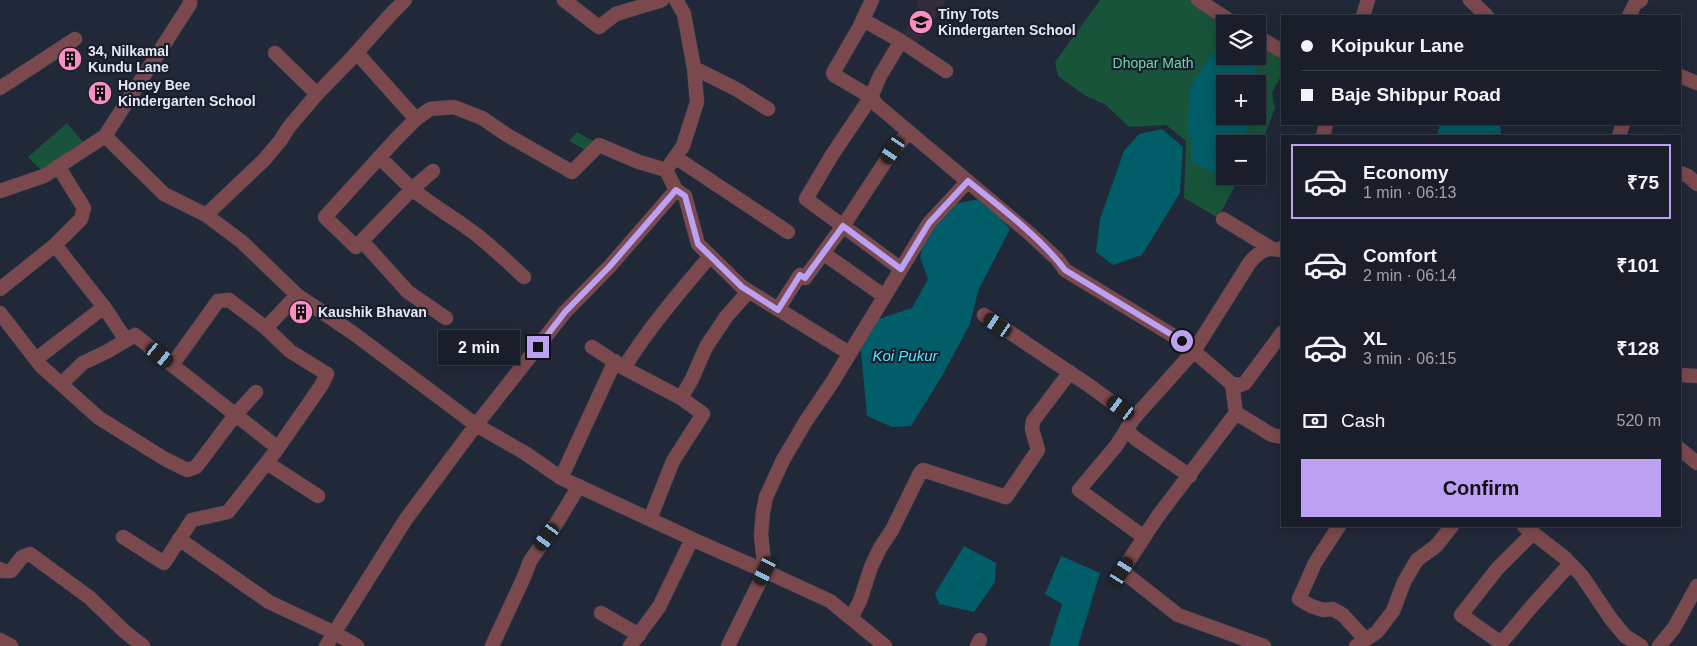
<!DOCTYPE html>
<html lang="en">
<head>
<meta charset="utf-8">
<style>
	body { margin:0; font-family:Arial,sans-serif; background:#222732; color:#f1f3f6; height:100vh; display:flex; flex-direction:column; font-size:19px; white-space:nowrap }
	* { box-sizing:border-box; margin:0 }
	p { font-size:16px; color:#9fa2a8 }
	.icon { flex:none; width:28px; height:28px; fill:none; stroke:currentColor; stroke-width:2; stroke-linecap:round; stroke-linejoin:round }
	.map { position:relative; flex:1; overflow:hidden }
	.panel { position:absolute; left:1281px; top:135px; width:400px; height:392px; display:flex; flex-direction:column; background:#191e2a; border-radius:0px; box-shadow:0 2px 12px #0003,0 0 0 1px #373c47 }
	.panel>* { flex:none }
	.top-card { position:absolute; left:1281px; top:15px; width:400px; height:110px; border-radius:0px; box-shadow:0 2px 12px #0003,0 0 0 1px #373c47; display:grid; align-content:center; height:110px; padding:0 20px; background:#191e2a }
	.fabs { position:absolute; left:1216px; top:15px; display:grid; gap:10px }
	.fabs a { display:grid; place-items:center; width:50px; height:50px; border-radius:0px; background:#191e2a; box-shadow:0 2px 12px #0003,0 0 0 1px #373c47; font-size:25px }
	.end { position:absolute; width:22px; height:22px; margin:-11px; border:6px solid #bca0f2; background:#111; box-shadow:0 0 0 2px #111 }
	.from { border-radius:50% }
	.bubble { position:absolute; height:35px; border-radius:0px; background:#191e2a; box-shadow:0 2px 12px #0003,0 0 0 1px #373c47; font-size:16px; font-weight:700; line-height:35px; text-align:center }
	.car { position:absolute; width:15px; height:30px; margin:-15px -8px; border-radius:6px; box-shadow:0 0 4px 1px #0007; background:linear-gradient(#222 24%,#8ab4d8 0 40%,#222 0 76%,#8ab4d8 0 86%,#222 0) }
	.top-card b { display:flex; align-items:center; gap:18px; height:48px; font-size:19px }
	.top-card b+b { border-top:1px solid #373c47 }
	.top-card i { width:12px; height:12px; background:#f1f3f6 }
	ul { padding:9px 0 0; list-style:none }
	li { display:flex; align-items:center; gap:15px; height:75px; margin:0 10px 8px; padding:0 10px; border:2px solid transparent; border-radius:0px }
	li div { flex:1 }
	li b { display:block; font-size:19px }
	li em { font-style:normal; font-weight:700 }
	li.selected { border-color:#bca0f2 }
	li>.icon { width:45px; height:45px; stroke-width:1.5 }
	.pay { display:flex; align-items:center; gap:12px; height:55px; padding:0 20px; font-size:19px }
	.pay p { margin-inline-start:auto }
	.cta { display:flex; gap:10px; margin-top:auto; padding:10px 20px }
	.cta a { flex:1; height:58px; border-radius:0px; background:#bca0f2; color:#111; font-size:20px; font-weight:700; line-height:58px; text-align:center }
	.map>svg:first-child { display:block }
	.education { fill:#342b3b }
	.green { fill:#18543a; fill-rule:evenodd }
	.water { fill:#015d67 }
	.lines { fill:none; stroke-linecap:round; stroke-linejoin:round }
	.minor-casing { stroke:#3c4352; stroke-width:15 }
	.minor { stroke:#7b494d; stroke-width:14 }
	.route { stroke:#bca0f2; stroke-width:6 }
	.labels { text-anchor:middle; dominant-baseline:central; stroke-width:4.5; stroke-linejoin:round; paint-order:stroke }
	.poi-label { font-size:14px; font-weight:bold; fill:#e3e8f3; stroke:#181e2d; text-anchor:start }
	.park-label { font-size:14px; fill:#6ed7a4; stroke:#181e2d }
	.water-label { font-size:15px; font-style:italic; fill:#56e6fa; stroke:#181e2d }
</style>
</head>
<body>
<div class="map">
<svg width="1697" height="646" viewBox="0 0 1697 646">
	<rect width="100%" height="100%" fill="#212838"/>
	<path class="education" d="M 918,0 L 946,0 L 917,44 L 902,34 L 918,10 Z"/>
	<path class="green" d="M 1100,0 L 1192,0 L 1225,24 L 1225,56 L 1258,56 L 1258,43 L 1282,59 L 1282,74 L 1272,93 L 1275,108 L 1263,140 L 1258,149 L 1258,144 L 1225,144 L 1225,176 L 1240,176 L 1220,214 L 1215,216 L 1184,198 L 1186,141 L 1166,125 L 1129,127 L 1106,105 L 1086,96 L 1058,76 L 1055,62 ZM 1225,84 L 1258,84 L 1258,116 L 1225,116 Z
		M 67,123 L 83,142 L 43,172 L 28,157 Z
		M 577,132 L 595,142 L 587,151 L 569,141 Z"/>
	<path class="water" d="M 1225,51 L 1225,56 L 1241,56 L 1258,71 L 1256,84 L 1225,84 L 1225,116 L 1249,116 L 1245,137 L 1242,144 L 1225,144 L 1225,171 L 1214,173 L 1191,161 L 1191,138 L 1187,130 L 1190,88 L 1211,55 Z
		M 1440,124 L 1500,124 L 1501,135 L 1437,136 Z
		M 1162,129 L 1183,147 L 1180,193 L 1142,255 L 1113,265 L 1096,252 L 1100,219 L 1124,151 L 1139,134 Z
		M 979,199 L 998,215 L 1010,229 L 978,291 L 970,324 L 942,376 L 911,426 L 892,427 L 867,416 L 860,342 L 879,319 L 912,308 L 928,279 L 920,257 L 925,238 L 954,204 Z
		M 964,546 L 996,563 L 995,582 L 974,612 L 939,604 L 935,594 Z
		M 1061,556 L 1100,573 L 1078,646 L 1049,646 L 1062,604 L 1045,594 Z"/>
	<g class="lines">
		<g class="minor-casing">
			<path id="minor" d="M 564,0 L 599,27 L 616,14 L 662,0
				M 1198,0 L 1235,24
				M 1470,0 L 1487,16
				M 1363,16 L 1368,0
				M 1629,16 L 1635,4 L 1641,0
				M 863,20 L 901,41 L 880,76 L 871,97 L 877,105 L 1029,233 L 1057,259 L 1065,270 L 1182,341 L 1232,384 L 1236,413 L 1272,435 L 1282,437
				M 1258,37 L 1282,51
				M 901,41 L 946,71
				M 275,53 L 317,94
				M 357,53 L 416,119
				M 694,68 L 736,89 L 768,109
				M 1680,76 L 1697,83
				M 0,88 L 75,39
				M 105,136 L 164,194 L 206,215 L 242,242 L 297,295 L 353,333 L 476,425 L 525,453 L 561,478 L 703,544 L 765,571 L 728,646
				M 1323,136 L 1326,124
				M 1619,136 L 1623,124
				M 379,157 L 412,189 L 356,247 L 325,217 L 397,138 L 416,119 L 430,109 L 454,107 L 482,118 L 507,135 L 572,172 L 599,145 L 639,162 L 666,170
				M 675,157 L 788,232
				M 433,171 L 412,189 C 433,206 456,219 477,235 C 493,248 509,263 524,277
				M 1680,173 L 1688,176 L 1697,184
				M 676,190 L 685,196 L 698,244 L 742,287 L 849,353
				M 0,191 L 44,176 L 105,136 L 190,4 L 190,0
				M 206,215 L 264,160 L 280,141 L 289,127 L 317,94 L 350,60 L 391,14 L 405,0
				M 1223,219 L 1269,247
				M 362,241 L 408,292 L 446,318
				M 55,245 L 81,219 L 84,208 L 58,166
				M 823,253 L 884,296
				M 901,269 L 843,226 L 893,150 L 909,132
				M 0,289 L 55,245 L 104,307 L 36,359
				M 104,307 L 126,340
				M 778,309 L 800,275 L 805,278 L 843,226 L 806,199 L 832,155 L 871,97 L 834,75 L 833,73 L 859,28 L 872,0
				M 0,313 L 41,366 L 61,384 L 83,363 L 108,351 L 135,335 L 172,365 L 218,301 L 229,300 L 266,328 L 297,295
				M 984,315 L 1084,382 L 1134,418 L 1194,351 L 1250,262 C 1260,251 1266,247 1280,250 L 1282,248
				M 592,347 L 624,368 L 681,398 L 703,414 L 673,461 L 650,519
				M 172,365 L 278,448
				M 624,368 C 649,327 680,292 710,256
				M 1680,375 L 1697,376
				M 61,384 L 99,418 L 165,459 L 187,470 L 196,467 L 236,414 L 256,392
				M 1232,384 L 1240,385 L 1245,383 L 1282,333
				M 681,398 L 692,379 L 706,347 L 726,317 L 749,291
				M 1236,413 L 1158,516 L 1122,571 L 1178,615 L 1264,646
				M 1134,418 L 1116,446 L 1079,490 L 1144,537
				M 1126,430 L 1136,439 L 1190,476
				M 1680,449 L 1697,463
				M 267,463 L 318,496
				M 561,478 L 615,361
				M 1339,526 L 1315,563 L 1299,599 L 1311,606 L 1323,610 L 1333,609 L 1343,615 L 1365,639
				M 1524,526 L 1565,558 L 1582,576 L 1611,619 L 1625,636 L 1641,646
				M 1533,533 L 1497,569 L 1461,615 L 1501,643 L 1533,605 L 1570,564
				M 123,537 L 164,563 L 192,520 L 228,512 L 275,452 L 321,386 L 327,374 L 290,351 L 266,328
				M 179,539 L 269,602 L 335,633 L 357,646
				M 0,569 L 3,571 L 11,571 L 22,557 L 30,554 L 90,598 L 124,631 L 143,646
				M 601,613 L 639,635
				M 851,618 L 860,601 L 871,567 L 880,548 L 892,530 L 920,473 L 923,470 L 1006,497 L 1038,450 L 1032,429 L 1033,421 L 1070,372
				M 0,640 L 11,646
				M 326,646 L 406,519 L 476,425 L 565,312 L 610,266 L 676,190 L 666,170 L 683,146 L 697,102 L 694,68 L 684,14 L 676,0
				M 492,646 L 524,577 L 530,561 L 556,524 L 579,486
				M 630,646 L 659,607 L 692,539
				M 885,646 L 830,601 L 765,571 L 761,535 L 763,512 L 766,497 L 783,460 L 806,421 L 833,381 L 929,223 L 968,181
				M 977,646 L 980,640
				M 1356,646 L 1377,632 L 1393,611 L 1404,582 L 1417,560 L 1436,546 L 1452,526
				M 1659,646 L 1674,628 L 1697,586"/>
		</g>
		<use href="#minor" class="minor"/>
	</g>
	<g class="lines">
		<path class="route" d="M 538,347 L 565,312 L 610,266 L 676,190 L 685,196 L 698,244 L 742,287 L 778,310 L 800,275 L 805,278 L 843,226 L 901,269 L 929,223 L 968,181 C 999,206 1041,238 1065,270 L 1182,341"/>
	</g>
	<defs>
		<g id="school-disc" transform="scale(1.25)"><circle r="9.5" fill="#fc8fc2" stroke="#181e2d"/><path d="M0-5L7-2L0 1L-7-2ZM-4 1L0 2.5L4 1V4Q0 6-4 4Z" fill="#111"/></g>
		<g id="building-disc" transform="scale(1.25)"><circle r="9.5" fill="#fc8fc2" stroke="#181e2d"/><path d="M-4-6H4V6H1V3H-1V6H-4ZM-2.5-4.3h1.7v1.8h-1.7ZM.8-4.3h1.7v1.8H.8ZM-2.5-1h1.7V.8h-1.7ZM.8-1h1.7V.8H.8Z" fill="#111"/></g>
	</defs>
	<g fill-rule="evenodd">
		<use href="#school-disc" x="921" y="22"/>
		<use href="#building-disc" x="70" y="59"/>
		<use href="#building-disc" x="100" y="93"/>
		<use href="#building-disc" x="301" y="312"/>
	</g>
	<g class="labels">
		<g class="poi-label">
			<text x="938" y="14">Tiny Tots<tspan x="938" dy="16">Kindergarten School</tspan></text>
			<text x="88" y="51">34, Nilkamal<tspan x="88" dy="16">Kundu Lane</tspan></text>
			<text x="118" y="85">Honey Bee<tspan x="118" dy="16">Kindergarten School</tspan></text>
			<text x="318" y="312">Kaushik Bhavan</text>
		</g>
		<g class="park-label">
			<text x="1153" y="63">Dhopar Math</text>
		</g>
		<g class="water-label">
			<text x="905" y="355">Koi Pukur</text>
		</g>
	</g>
</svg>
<div class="fabs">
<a><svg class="icon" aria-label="layers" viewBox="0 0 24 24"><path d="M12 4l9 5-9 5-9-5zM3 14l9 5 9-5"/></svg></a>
<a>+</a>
<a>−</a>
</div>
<i class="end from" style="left:1182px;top:341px"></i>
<i class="end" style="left:538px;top:347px"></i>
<div class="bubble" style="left:438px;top:330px;width:82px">2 min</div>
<i class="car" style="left:893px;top:150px;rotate:214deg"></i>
<i class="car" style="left:998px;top:325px;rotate:304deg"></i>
<i class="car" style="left:160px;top:355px;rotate:129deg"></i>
<i class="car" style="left:1121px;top:408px;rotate:306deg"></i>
<i class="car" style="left:547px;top:537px;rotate:216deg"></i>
<i class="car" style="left:765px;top:571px;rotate:206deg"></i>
<i class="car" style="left:1122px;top:571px;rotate:32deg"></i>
<div class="top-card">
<b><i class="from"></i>Koipukur Lane</b>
<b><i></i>Baje Shibpur Road</b>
</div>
<section class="panel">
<ul>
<li class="selected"><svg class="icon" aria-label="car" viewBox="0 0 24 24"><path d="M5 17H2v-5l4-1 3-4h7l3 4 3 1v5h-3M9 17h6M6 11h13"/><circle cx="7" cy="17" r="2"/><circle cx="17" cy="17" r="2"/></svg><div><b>Economy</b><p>1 min · 06:13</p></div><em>₹75</em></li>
<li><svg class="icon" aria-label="car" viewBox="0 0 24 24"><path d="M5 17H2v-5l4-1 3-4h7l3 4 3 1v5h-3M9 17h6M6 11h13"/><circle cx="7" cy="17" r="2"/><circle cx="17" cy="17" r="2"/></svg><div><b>Comfort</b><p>2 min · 06:14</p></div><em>₹101</em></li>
<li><svg class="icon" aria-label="car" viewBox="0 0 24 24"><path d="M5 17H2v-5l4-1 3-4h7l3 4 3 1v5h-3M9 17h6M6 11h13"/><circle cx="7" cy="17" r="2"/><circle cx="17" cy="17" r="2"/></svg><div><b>XL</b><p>3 min · 06:15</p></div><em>₹128</em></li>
</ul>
<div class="pay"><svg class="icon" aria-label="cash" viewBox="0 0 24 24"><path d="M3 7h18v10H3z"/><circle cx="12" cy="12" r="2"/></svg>Cash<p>520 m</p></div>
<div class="cta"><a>Confirm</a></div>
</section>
</div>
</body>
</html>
